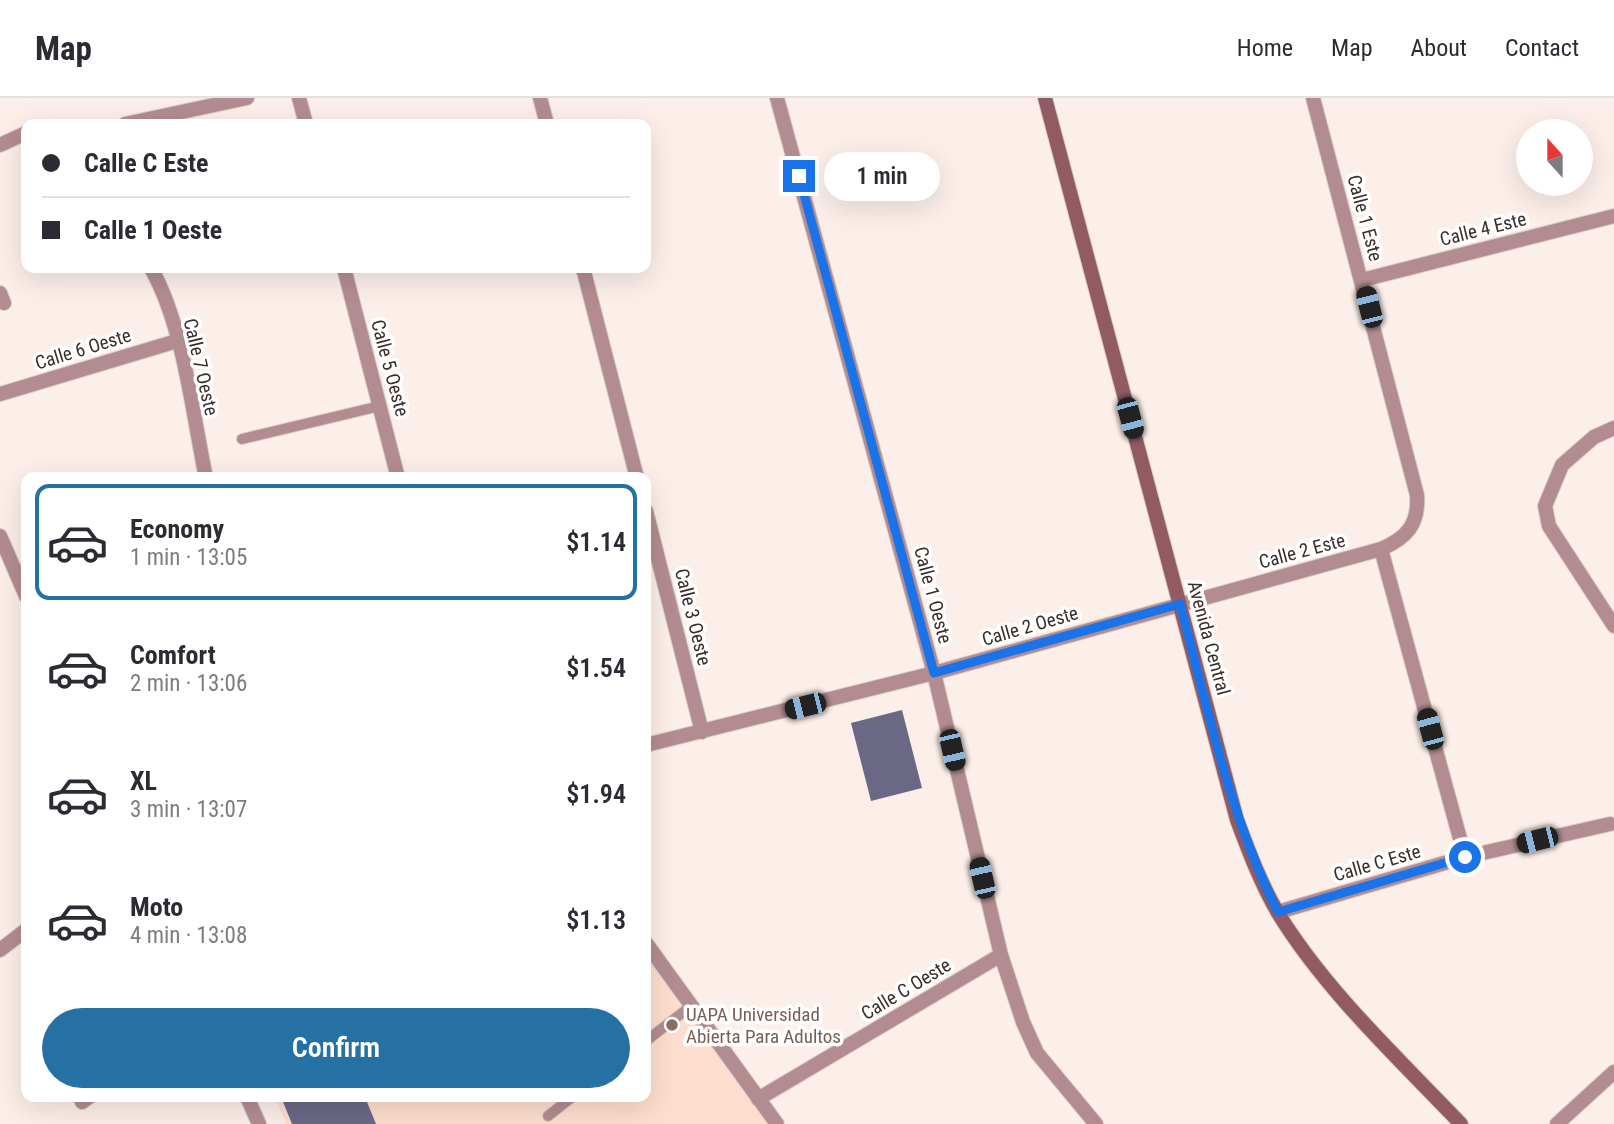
<!DOCTYPE html>
<html lang="en">
<head>
<meta charset="utf-8">
<style>
	body { margin:0; font-family:"Roboto Condensed",sans-serif; background:#f7f7f7; color:#2b2b33; height:100vh; display:flex; flex-direction:column; font-size:26px; white-space:nowrap }
	* { box-sizing:border-box; margin:0 }
	p { font-size:23px; color:#7c7c81 }
	.icon { flex:none; width:38px; height:38px; fill:none; stroke:currentColor; stroke-width:2; stroke-linecap:round; stroke-linejoin:round }
	.map { position:relative; flex:1; overflow:hidden }
	.details { position:absolute; left:21px; top:374px; width:630px; height:630px; display:flex; flex-direction:column; background:#fff; border-radius:14px; box-shadow:0 7px 28px #0002 }
	.details>* { flex:none }
	.banner { position:absolute; left:21px; top:21px; width:630px; height:154px; border-radius:14px; box-shadow:0 7px 28px #0002; display:grid; align-content:center; height:154px; padding:0 21px; background:#fff }
	.needle { width:46px; rotate:339deg }
	.controls { position:absolute; left:1516px; top:21px; display:grid; gap:14px }
	.controls a { display:grid; place-items:center; width:77px; height:77px; border-radius:50%; background:#fff; box-shadow:0 7px 28px #0002; font-size:35px }
	.end { position:absolute; width:32px; height:32px; margin:-16px; border:9px solid #1a73e8; background:#fff; box-shadow:0 0 0 4px #fff }
	.from { border-radius:50% }
	.bubble { position:absolute; height:49px; border-radius:24px; background:#fff; box-shadow:0 7px 28px #0002; font-size:23px; font-weight:600; line-height:49px; text-align:center }
	.car { position:absolute; width:21px; height:42px; margin:-21px -10px; border-radius:9px; box-shadow:0 0 5px 2px #0007; background:linear-gradient(#222 24%,#8ab4d8 0 40%,#222 0 76%,#8ab4d8 0 86%,#222 0) }
	.banner b { display:flex; align-items:center; gap:24px; height:66px; font-size:26px }
	.banner b+b { border-top:2px solid #e1e1e2 }
	.banner i { width:18px; height:18px; background:#2b2b33 }
	ul { padding:12px 0 0; list-style:none }
	li { display:flex; align-items:center; gap:21px; height:116px; margin:0 14px 10px; padding:0 7px; border:4px solid transparent; border-radius:14px }
	li div { flex:1 }
	li b { display:block; font-size:26px }
	li em { font-style:normal; font-weight:600 }
	li.active { border-color:#2671a4 }
	li>.icon { width:63px; height:63px; stroke-width:1.5 }
	.primary-button { display:flex; gap:14px; margin-top:auto; padding:14px 21px }
	.primary-button a { flex:1; height:80px; border-radius:42px; background:#2671a4; color:#fff; font-size:28px; font-weight:600; line-height:80px; text-align:center }
	header { display:flex; align-items:center; gap:42px; box-sizing:border-box; height:98px; padding:0 35px; background:#fff; border-bottom:2px solid #e1e1e2 }
	header strong { font-size:33px }
	nav { display:flex; gap:38px; margin-inline-start:auto; font-size:24px }
	.map>svg:first-child { display:block }
	.built { fill:#fddece }
	.building { fill:#6b6886 }
	.lines { fill:none; stroke-linecap:round; stroke-linejoin:round }
	.service-casing { stroke:#d9ccc6; stroke-width:12 }
	.minor-casing { stroke:#d9ccc6; stroke-width:16 }
	.secondary-casing { stroke:#d9ccc6; stroke-width:16 }
	.service { stroke:#b38c91; stroke-width:10 }
	.minor { stroke:#b38c91; stroke-width:14 }
	.secondary { stroke:#925b64; stroke-width:14 }
	.route { stroke:#1a73e8; stroke-width:9 }
	.education-dot { fill:#8d6e63; stroke:#fff; stroke-width:2.5 }
	.labels { text-anchor:middle; dominant-baseline:central; stroke-width:7; stroke-linejoin:round; paint-order:stroke }
	.street-label { font-size:19px; fill:#392d27; stroke:#fff }
	.education-label { font-size:19px; fill:#785e54; stroke:#fff; text-anchor:start }
</style>
</head>
<body>
<header>
<strong>Map</strong>
<nav><a>Home</a><a>Map</a><a>About</a><a>Contact</a></nav>
</header>
<div class="map">
<svg width="1614" height="1026" viewBox="0 0 1614 1026">
	<rect width="100%" height="100%" fill="#fcefe9"/>
	<path class="built" d="M 646,855 L 769,1026 L 286,1026 L 275,999 L 646,999 Z"/>
	<path class="building" d="M 902,612 L 922,690 L 871,703 L 851,625 Z
		M 281,999 L 365,999 L 376,1026 L 292,1026 Z"/>
	<g class="lines">
		<g class="service-casing">
			<path id="service" d="M 242,341 L 380,308
				M 646,943 L 691,908
				M 548,1018 L 572,999"/>
		</g>
		<g class="minor-casing">
			<path id="minor" d="M 299,0 L 306,26
				M 540,0 L 547,26
				M 777,0 L 934,575 L 1001,857 L 1023,924 L 1037,955 L 1096,1026
				M 125,26 L 247,0
				M 0,47 L 26,35
				M 151,170 C 184,229 192,313 206,380
				M 344,170 L 398,380
				M 583,170 L 637,380
				M 1362,182 L 1614,118
				M 0,195 L 4,205
				M 0,296 L 177,243
				M 1614,330 L 1594,339 L 1562,367 L 1545,408 L 1549,428 L 1614,528
				M 646,413 L 702,634
				M 0,438 L 26,498
				M 1381,451 L 1465,759
				M 646,647 L 934,575 L 1381,451 C 1407,440 1419,426 1417,397 L 1313,0
				M 1278,814 L 1465,759 L 1610,726
				M 646,845 L 777,1026
				M 0,852 L 26,832
				M 247,999 L 259,1026
				M 758,1001 L 1001,857
				M 82,1004 L 89,999
				M 1557,1026 L 1614,974"/>
		</g>
		<g class="secondary-casing">
			<path id="secondary" d="M 1045,0 L 1237,722 C 1249,754 1261,786 1278,815 C 1325,892 1399,961 1461,1026"/>
		</g>
		<use href="#service" class="service"/>
		<use href="#minor" class="minor"/>
		<use href="#secondary" class="secondary"/>
	</g>
	<g class="lines">
		<path class="route" d="M 799,78 L 934,575 L 1180,506 C 1208,610 1229,717 1278,814 L 1465,759"/>
	</g>
	<circle class="education-dot" cx="672" cy="927" r="7"/>
	<g class="labels">
		<g class="street-label">
			<text transform="translate(1365 120) rotate(75)">Calle 1 Este</text>
			<text transform="translate(1483 131) rotate(-14)">Calle 4 Este</text>
			<text transform="translate(83 251) rotate(-17)">Calle 6 Oeste</text>
			<text transform="translate(201 269) rotate(77)">Calle 7 Oeste</text>
			<text transform="translate(390 270) rotate(75)">Calle 5 Oeste</text>
			<text transform="translate(1302 453) rotate(-15)">Calle 2 Este</text>
			<text transform="translate(933 497) rotate(75)">Calle 1 Oeste</text>
			<text transform="translate(693 519) rotate(76)">Calle 3 Oeste</text>
			<text transform="translate(1030 528) rotate(-16)">Calle 2 Oeste</text>
			<text transform="translate(1209 540) rotate(75)">Avenida Central</text>
			<text transform="translate(1377 765) rotate(-16)">Calle C Este</text>
			<text transform="translate(906 891) rotate(-31)">Calle C Oeste</text>
		</g>
		<g class="education-label">
			<text x="686" y="916">UAPA Universidad<tspan x="686" dy="22">Abierta Para Adultos</tspan></text>
		</g>
	</g>
</svg>
<div class="controls">
<a><svg class="needle" viewBox="-14 -14 28 28"><path d="M0-13l5 13h-10z" fill="#e53935"/><path d="M0 13l5-13h-10z" fill="#7c7c81"/></svg></a>
</div>
<i class="end from" style="left:1465px;top:759px"></i>
<i class="end" style="left:799px;top:78px"></i>
<div class="bubble" style="left:824px;top:54px;width:116px">1 min</div>
<i class="car" style="left:1369px;top:209px;rotate:346deg"></i>
<i class="car" style="left:1130px;top:320px;rotate:165deg"></i>
<i class="car" style="left:805px;top:608px;rotate:256deg"></i>
<i class="car" style="left:1430px;top:631px;rotate:345deg"></i>
<i class="car" style="left:952px;top:652px;rotate:167deg"></i>
<i class="car" style="left:1537px;top:742px;rotate:256deg"></i>
<i class="car" style="left:982px;top:780px;rotate:347deg"></i>
<div class="banner">
<b><i class="from"></i>Calle C Este</b>
<b><i></i>Calle 1 Oeste</b>
</div>
<section class="details">
<ul>
<li class="active"><svg class="icon" aria-label="car" viewBox="0 0 24 24"><path d="M5 17H2v-5l4-1 3-4h7l3 4 3 1v5h-3M9 17h6M6 11h13"/><circle cx="7" cy="17" r="2"/><circle cx="17" cy="17" r="2"/></svg><div><b>Economy</b><p>1 min · 13:05</p></div><em>$1.14</em></li>
<li><svg class="icon" aria-label="car" viewBox="0 0 24 24"><path d="M5 17H2v-5l4-1 3-4h7l3 4 3 1v5h-3M9 17h6M6 11h13"/><circle cx="7" cy="17" r="2"/><circle cx="17" cy="17" r="2"/></svg><div><b>Comfort</b><p>2 min · 13:06</p></div><em>$1.54</em></li>
<li><svg class="icon" aria-label="car" viewBox="0 0 24 24"><path d="M5 17H2v-5l4-1 3-4h7l3 4 3 1v5h-3M9 17h6M6 11h13"/><circle cx="7" cy="17" r="2"/><circle cx="17" cy="17" r="2"/></svg><div><b>XL</b><p>3 min · 13:07</p></div><em>$1.94</em></li>
<li><svg class="icon" aria-label="car" viewBox="0 0 24 24"><path d="M5 17H2v-5l4-1 3-4h7l3 4 3 1v5h-3M9 17h6M6 11h13"/><circle cx="7" cy="17" r="2"/><circle cx="17" cy="17" r="2"/></svg><div><b>Moto</b><p>4 min · 13:08</p></div><em>$1.13</em></li>
</ul>
<div class="primary-button"><a>Confirm</a></div>
</section>
</div>
</body>
</html>
